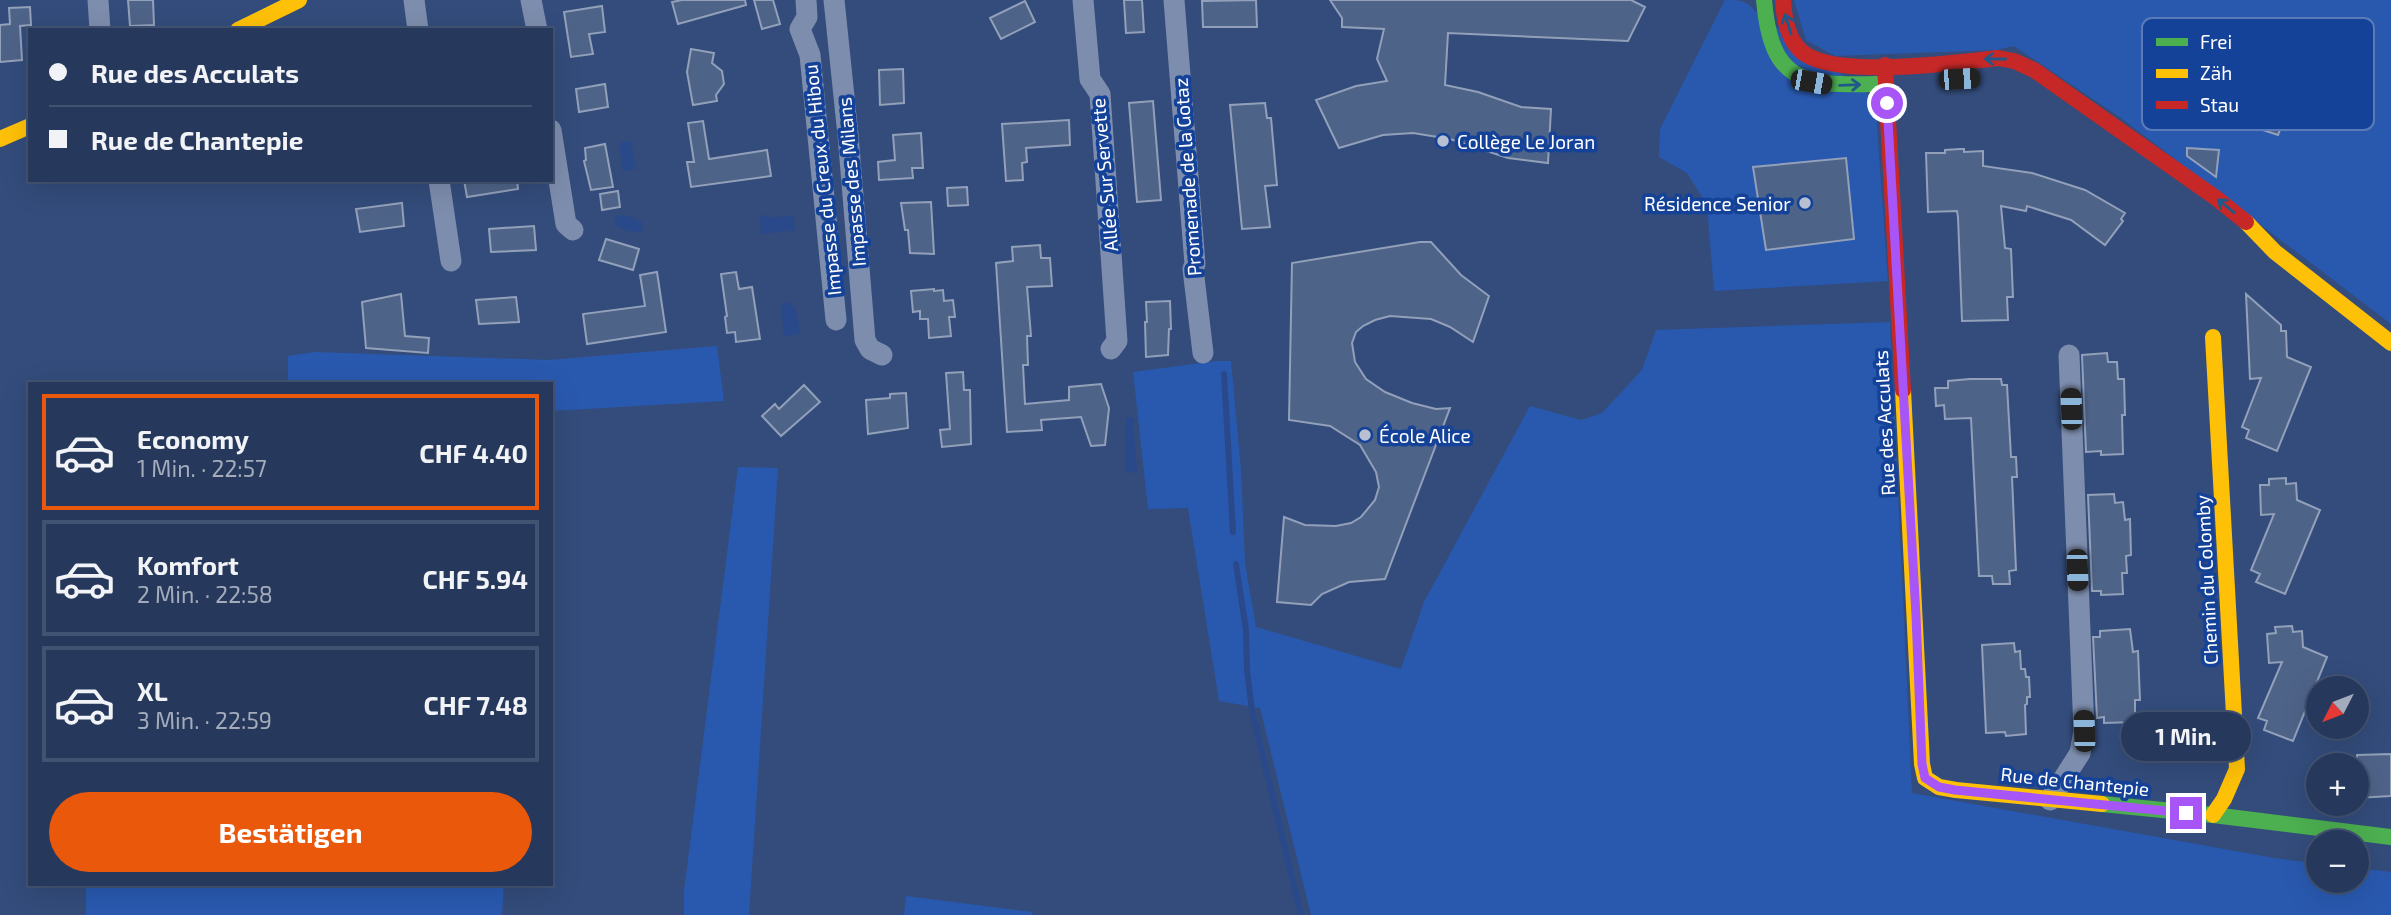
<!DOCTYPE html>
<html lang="de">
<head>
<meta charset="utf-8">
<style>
	body { margin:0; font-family:"Exo 2",sans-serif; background:#2e4062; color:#f1f3f6; height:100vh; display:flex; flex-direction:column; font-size:26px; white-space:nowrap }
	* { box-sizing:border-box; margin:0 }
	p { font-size:23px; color:#a4acbb }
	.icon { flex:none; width:38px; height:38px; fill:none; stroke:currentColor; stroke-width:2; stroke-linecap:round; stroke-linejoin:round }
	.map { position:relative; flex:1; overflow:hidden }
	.panel { position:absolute; left:28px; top:382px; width:525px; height:504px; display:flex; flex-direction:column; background:#26395c; border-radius:0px; box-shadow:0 7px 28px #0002,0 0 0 2px #425372 }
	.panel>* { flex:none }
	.top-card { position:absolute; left:28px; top:28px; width:525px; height:154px; border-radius:0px; box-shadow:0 7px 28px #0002,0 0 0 2px #425372; display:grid; align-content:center; height:154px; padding:0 21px; background:#26395c }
	.needle { width:46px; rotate:228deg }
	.tools { position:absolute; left:2306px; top:676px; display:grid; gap:14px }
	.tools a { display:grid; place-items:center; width:63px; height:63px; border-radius:50%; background:#26395c; box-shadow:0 7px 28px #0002,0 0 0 2px #425372; font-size:35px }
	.end { position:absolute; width:32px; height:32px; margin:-16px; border:9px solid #a855f7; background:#fff; box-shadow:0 0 0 4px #fff }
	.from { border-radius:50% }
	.bubble { position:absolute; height:49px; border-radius:24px; background:#26395c; box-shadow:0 7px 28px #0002,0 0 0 2px #425372; font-size:23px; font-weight:700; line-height:49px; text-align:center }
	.car { position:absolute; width:21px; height:42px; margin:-21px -10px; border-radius:9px; box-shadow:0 0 5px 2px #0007; background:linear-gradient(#222 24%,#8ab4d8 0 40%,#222 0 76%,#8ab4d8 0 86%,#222 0) }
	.top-card b { display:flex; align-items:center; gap:24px; height:66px; font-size:26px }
	.top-card b+b { border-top:2px solid #425372 }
	.top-card i { width:18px; height:18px; background:#f1f3f6 }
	ul { padding:12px 0 0; list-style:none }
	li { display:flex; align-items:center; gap:21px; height:116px; margin:0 14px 10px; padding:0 7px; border:4px solid #425372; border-radius:0px }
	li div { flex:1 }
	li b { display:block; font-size:26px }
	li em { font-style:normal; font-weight:700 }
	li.current { border-color:#ea580c }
	li>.icon { width:63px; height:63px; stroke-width:1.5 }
	.primary-button { display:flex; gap:14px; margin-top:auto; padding:14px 21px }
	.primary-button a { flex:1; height:80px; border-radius:42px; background:#ea580c; color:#fff; font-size:28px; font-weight:700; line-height:80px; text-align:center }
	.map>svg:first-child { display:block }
	.green { fill:#2959af }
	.water { fill:#29498a }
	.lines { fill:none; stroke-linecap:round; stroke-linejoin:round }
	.stream { stroke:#29498a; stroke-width:6 }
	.building { fill:#4e6388; stroke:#92a0ba; stroke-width:2 }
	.street { stroke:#7d8dad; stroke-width:21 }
	.fast { stroke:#4caf50; stroke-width:16 }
	.slow { stroke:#ffc107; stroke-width:16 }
	.jam { stroke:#c62828; stroke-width:16 }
	.oneway { stroke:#20588a }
	.route { stroke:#a855f7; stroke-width:9 }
	.poi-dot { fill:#b8c0d1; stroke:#154299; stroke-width:2.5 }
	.labels { text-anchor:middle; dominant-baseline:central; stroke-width:7; stroke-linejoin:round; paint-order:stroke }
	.poi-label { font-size:19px; fill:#fff; stroke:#154299; text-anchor:start }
	.street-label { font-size:19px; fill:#fff; stroke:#154299 }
	.key { fill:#154299; stroke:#5b7bb8; stroke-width:2 }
	.key-label { font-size:19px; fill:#fff }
</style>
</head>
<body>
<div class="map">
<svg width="2391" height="915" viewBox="0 0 2391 915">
	<rect width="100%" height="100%" fill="#334c7b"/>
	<path class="green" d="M 1725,0 C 1739,0 1746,0 1755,11 L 1875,99 L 1888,281 L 1714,291 L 1707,205 L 1687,173 L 1659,157 L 1660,129 Z
		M 1794,0 L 2391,0 L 2391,324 L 2121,118 L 2014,46 L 1996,50 L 1835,56 L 1806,40 Z
		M 1890,322 L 1912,793 L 2274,858 L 2319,864 L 2319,880 L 2357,880 L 2357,868 L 2391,872 L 2391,915 L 1311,915 L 1260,708 L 1219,701 L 1188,508 L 1148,509 L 1133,372 L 1216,361 L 1231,361 L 1241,470 L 1245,563 L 1256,627 L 1401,669 L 1424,602 L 1530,406 L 1581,420 L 1602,413 L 1642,370 L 1656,330 Z
		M 717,346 L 724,401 L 551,411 L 551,383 L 288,383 L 288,356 L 315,352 L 549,360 Z
		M 738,467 L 778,468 L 749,915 L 684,915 L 684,891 Z
		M 86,884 L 504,884 L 502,915 L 86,915 Z
		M 906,896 L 1032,912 L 1032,915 L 904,915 Z"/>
	<path class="water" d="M 631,141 L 636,169 L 623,171 L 619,143 Z
		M 617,215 L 630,216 L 643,223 L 641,232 L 627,231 L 614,224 Z
		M 769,215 L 770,218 L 793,215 L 795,230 L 761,234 L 760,216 Z
		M 785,302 C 799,304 798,321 800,334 L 784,336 L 781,306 Z
		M 1126,418 L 1133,418 L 1137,473 L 1126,472 Z"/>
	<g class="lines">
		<path class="stream" d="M 1224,374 L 1233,532
			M 1236,564 L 1246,630 L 1247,670 L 1252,711 L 1301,915"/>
	</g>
	<path class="building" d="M 128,0 L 153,0 L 154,25 L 130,26 Z
		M 682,0 L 745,0 L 746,5 L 678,24 L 672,2 Z
		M 754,0 L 773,0 L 780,24 L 762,29 Z
		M 1124,0 L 1142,0 L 1144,32 L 1126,33 Z
		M 1256,0 L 1257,27 L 1203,27 L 1202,1 Z
		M 1330,0 L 1631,0 L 1645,7 L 1628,41 L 1448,33 L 1445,85 L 1478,92 L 1521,107 L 1551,109 L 1548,163 L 1508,158 L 1450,139 L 1413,133 L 1383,135 L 1339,148 L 1316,100 L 1356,86 L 1387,81 L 1377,59 L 1384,29 L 1342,27 L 1342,18 Z
		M 1025,1 L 1035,22 L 1001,39 L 990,18 Z
		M 602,6 L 605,32 L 589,34 L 593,54 L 571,57 L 564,12 Z
		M 30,7 L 31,25 L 20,26 L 22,60 L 0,62 L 0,25 L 10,24 L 9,8 Z
		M 691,49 L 714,53 L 712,63 L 722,71 L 724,84 L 716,95 L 717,101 L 693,105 L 687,72 Z
		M 903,69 L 904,103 L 880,105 L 879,70 Z
		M 605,84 L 608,107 L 579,112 L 576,89 Z
		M 1153,101 L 1161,200 L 1137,202 L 1129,103 Z
		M 1265,103 L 1267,118 L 1271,118 L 1277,185 L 1265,186 L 1270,227 L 1242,229 L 1230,105 Z
		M 2266,112 L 2284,119 L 2278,135 L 2260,129 Z
		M 1069,120 L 1070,145 L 1026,148 L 1027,162 L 1022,163 L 1023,180 L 1006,181 L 1002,124 Z
		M 703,121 L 709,159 L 767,150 L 771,176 L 691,187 L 687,162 L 694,162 L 688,123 Z
		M 921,133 L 923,168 L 912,168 L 913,178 L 879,180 L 878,162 L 895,160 L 893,135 Z
		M 605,144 L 613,187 L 591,190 L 584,161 L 586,160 L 585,148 Z
		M 2187,148 L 2219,150 L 2216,177 L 2187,156 Z
		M 1960,149 L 1964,149 L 1964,152 L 1983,151 L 1983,166 L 2032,173 L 2085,190 L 2125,213 L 2121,219 L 2123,221 L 2105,245 L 2071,220 L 2027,206 L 2026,211 L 2001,206 L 2005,248 L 2011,249 L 2013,297 L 2007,297 L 2008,320 L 1962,321 L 1958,217 L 1957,211 L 1928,212 L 1926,153 L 1945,153 L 1945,150 Z
		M 1846,158 L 1854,239 L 1766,250 L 1753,167 Z
		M 464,180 L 517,180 L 518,189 L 467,197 Z
		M 967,187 L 968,205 L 948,206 L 947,188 Z
		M 618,191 L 620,207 L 602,210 L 600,194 Z
		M 931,202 L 934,254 L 910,253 L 908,230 L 905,230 L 901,203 Z
		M 402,203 L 404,226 L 360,232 L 356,209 Z
		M 534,226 L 536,250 L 491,252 L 489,229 Z
		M 606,239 L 639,249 L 633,270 L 599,260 Z
		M 1420,242 L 1431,242 L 1461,275 L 1489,296 L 1473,342 L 1450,327 L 1431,319 L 1390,316 L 1375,320 L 1363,326 L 1356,332 L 1352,343 L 1355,362 L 1366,379 L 1385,392 L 1412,403 L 1436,409 L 1450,408 L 1385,579 L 1349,582 L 1322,594 L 1311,605 L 1277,602 L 1284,517 L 1305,525 L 1336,526 L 1351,523 L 1361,517 L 1375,500 L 1379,487 L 1376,472 L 1360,445 L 1330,426 L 1289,420 L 1292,263 Z
		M 1040,245 L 1041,258 L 1050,258 L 1052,286 L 1027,287 L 1031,336 L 1027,336 L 1028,365 L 1023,365 L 1025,404 L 1069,400 L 1069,387 L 1101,384 L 1109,408 L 1105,445 L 1091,446 L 1081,417 L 1041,420 L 1042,430 L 1007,432 L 996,263 L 1013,261 L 1012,247 Z
		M 657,272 L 666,332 L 587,344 L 583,314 L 645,306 L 640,275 Z
		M 736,272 L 739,289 L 752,287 L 760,339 L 736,342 L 735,332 L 727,333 L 725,317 L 727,316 L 721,274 Z
		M 934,289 L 934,291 L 943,290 L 944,301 L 953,300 L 955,317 L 949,317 L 951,336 L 929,338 L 928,319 L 920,319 L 920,311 L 913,312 L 911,291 Z
		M 401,294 L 405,336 L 429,338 L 428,353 L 366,348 L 362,302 Z
		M 2246,294 L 2281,325 L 2281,331 L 2286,331 L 2287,357 L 2311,367 L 2277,451 L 2246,438 L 2249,430 L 2242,427 L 2261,378 L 2250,379 Z
		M 516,297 L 519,322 L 479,324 L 476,300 Z
		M 1170,301 L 1171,329 L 1169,329 L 1168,355 L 1146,357 L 1145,322 L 1147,322 L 1146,302 Z
		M 2107,353 L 2108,362 L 2117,362 L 2118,379 L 2124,379 L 2125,415 L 2122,415 L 2123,454 L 2101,455 L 2101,451 L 2086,452 L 2082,355 Z
		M 963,372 L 964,390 L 970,390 L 971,444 L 942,447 L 940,430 L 950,429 L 946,373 Z
		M 1970,379 L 2001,379 L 2002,385 L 2007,385 L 2011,457 L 2016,457 L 2017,477 L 2012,477 L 2016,570 L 2009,571 L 2010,584 L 1993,584 L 1992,576 L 1979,576 L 1971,418 L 1945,419 L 1944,405 L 1936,406 L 1935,388 L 1948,388 L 1948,381 Z
		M 804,385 L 820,402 L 781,436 L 762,416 L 775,404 L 779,409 Z
		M 906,393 L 908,428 L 868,434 L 866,400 L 890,398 L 890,394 Z
		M 2286,478 L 2286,484 L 2296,483 L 2297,500 L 2320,510 L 2285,594 L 2256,582 L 2260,574 L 2251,570 L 2274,514 L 2261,515 L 2260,485 L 2269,485 L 2269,479 Z
		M 2114,494 L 2115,503 L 2123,502 L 2125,520 L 2130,519 L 2131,555 L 2126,556 L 2127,573 L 2122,573 L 2123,594 L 2101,595 L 2101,591 L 2092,591 L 2088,495 Z
		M 2292,626 L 2293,632 L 2302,631 L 2303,647 L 2327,657 L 2293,741 L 2264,730 L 2267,721 L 2258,718 L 2282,662 L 2269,663 L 2267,634 L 2276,633 L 2275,627 Z
		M 2130,629 L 2133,652 L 2138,651 L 2140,700 L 2135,700 L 2135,722 L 2104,723 L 2104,717 L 2097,718 L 2093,637 L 2100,637 L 2100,631 Z
		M 2014,643 L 2015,652 L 2020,651 L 2021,669 L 2025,669 L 2026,677 L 2029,677 L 2030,697 L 2027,697 L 2027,704 L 2025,705 L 2026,734 L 2006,736 L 2005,732 L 1986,733 L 1982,645 Z
		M 2391,754 L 2391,796 L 2357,798 L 2357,755 Z"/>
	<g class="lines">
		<path class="street" d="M 98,0 L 100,30
			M 414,0 L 418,30
			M 531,0 L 537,30
			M 806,0 L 807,17 L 800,29 L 810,55 L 836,320
			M 834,0 L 848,135 L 865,340 L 870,349 L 882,355
			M 1083,0 L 1090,79 L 1100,94 L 1117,341 L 1111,349
			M 1174,0 L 1195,264 L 1193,269 L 1203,353
			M 551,130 L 566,224 L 573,230
			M 439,180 L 451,261
			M 2050,800 L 2080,753 L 2084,731 L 2069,355"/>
		<path class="fast" d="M 1764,0 C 1771,82 1802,86 1876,84
			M 2102,804 L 2213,815 L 2391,837"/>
		<path class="slow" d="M 238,30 L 299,0
			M 0,139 L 30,126
			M 2246,222 L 2275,252 L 2391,343
			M 2213,337 L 2237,769 L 2224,799 L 2213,815
			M 1903,390 L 1922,764 L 1925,778 L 1939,787 L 1956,790 L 2102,804"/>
		<path class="jam" d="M 1783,0 C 1784,18 1788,43 1805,54 C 1840,78 1955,63 1998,58 L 2014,61 L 2034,70 L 2216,198 L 2246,222
			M 1885,65 L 1903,390"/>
	</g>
	<defs><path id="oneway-shaft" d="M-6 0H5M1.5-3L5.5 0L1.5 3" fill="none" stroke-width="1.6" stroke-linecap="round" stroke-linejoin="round" transform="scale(1.75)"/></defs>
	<g class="oneway">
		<use href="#oneway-shaft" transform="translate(1788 24) rotate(-107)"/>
		<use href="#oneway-shaft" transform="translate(1995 59) rotate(-180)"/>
		<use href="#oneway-shaft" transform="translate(1850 85) rotate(-2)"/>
		<use href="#oneway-shaft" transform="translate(2226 206) rotate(-141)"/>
	</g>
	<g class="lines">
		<path class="route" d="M 1887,103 L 1916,616 L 1922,764 L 1925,778 L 1939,787 L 1955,790 L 2186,813"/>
	</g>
	<g class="poi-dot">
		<circle cx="1443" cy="141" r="7"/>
		<circle cx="1805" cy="203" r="7"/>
		<circle cx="1365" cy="435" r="7"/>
	</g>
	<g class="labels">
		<g class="poi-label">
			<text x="1457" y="141">Collège Le Joran</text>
			<text x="1791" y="203" text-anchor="end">Résidence Senior</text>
			<text x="1379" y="435">École Alice</text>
		</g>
		<g class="street-label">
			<text transform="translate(1104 175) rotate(-95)">Allée Sur Servette</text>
			<text transform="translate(1187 177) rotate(-94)">Promenade de la Gotaz</text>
			<text transform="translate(822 180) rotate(-96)">Impasse du Creux du Hibou</text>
			<text transform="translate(851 182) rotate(-95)">Impasse des Milans</text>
			<text transform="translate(1884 423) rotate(-93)">Rue des Acculats</text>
			<text transform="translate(2206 580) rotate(-93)">Chemin du Colomby</text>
			<text transform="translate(2075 781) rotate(6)">Rue de Chantepie</text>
		</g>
	</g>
	<rect x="2142" y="18" width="232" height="112" rx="10" class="key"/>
	<rect x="2156" y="38" width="32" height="8" fill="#4caf50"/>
	<rect x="2156" y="69" width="32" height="9" fill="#ffc107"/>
	<rect x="2156" y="101" width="32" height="8" fill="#c62828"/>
	<g class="key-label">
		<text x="2200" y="49">Frei</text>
		<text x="2200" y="80">Zäh</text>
		<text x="2200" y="112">Stau</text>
	</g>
</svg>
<div class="tools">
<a><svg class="needle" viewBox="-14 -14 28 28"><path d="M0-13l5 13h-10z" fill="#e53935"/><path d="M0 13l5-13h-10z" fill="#a4acbb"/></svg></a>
<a>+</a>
<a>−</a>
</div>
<i class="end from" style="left:1887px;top:103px"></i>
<i class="end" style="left:2186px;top:813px"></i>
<div class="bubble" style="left:2121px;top:712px;width:130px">1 Min.</div>
<i class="car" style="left:1959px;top:79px;rotate:87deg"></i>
<i class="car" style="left:1811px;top:82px;rotate:100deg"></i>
<i class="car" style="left:2071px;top:409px;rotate:358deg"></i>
<i class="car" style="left:2077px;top:570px;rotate:178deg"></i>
<i class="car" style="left:2084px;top:731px;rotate:358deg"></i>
<div class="top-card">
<b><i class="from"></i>Rue des Acculats</b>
<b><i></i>Rue de Chantepie</b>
</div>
<section class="panel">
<ul>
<li class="current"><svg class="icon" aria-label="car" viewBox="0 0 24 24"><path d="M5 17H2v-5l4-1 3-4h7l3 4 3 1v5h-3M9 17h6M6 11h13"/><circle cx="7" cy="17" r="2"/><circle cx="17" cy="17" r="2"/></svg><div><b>Economy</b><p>1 Min. · 22:57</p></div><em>CHF 4.40</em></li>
<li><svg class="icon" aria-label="car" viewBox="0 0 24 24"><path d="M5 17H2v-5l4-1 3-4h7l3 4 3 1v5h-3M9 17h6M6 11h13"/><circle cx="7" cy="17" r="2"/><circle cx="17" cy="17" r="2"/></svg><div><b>Komfort</b><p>2 Min. · 22:58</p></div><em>CHF 5.94</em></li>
<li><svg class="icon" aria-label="car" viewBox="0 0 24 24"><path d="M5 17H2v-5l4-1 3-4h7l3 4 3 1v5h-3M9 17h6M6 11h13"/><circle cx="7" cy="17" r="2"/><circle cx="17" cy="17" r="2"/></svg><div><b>XL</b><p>3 Min. · 22:59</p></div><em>CHF 7.48</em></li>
</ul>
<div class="primary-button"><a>Bestätigen</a></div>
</section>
</div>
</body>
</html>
